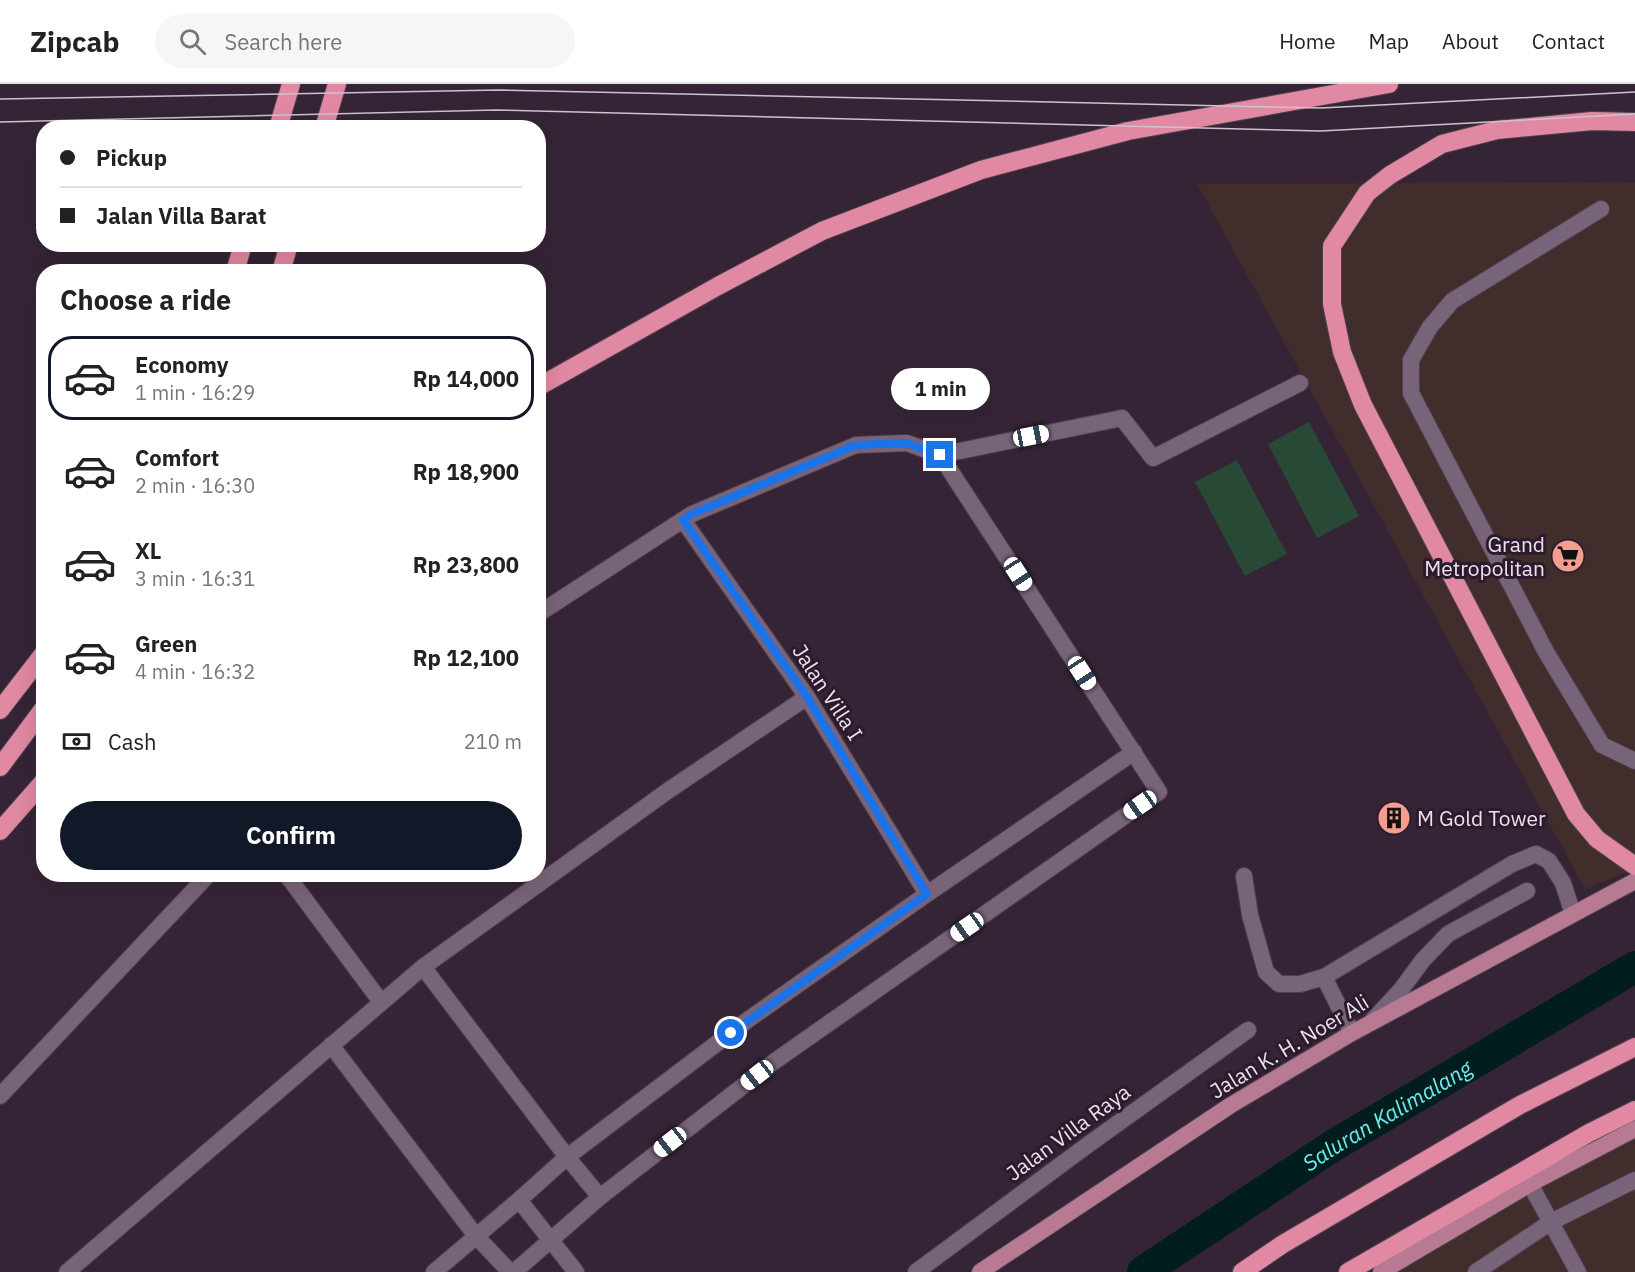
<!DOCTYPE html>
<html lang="en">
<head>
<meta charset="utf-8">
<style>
	body { margin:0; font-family:"IBM Plex Sans",sans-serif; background:#f6f6f6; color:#222; height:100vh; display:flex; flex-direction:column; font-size:22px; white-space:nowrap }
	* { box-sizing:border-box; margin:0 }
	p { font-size:20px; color:#767676 }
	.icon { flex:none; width:33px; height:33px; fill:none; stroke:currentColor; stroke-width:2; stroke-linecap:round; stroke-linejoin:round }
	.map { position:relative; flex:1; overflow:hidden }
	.sheet { position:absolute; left:36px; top:180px; width:510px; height:618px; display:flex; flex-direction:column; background:#fff; border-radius:24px; box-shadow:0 6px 24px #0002 }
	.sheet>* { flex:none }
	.hud { position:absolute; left:36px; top:36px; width:510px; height:132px; border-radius:24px; box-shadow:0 6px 24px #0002; display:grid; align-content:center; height:132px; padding:0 24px; background:#fff }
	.end { position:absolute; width:27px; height:27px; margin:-14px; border:8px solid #1a73e8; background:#fff; box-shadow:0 0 0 3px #fff }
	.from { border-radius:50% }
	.bubble { position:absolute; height:42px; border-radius:21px; background:#fff; box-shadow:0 6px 24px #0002; font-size:20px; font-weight:700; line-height:42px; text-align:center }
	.car { position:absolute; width:18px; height:36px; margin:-18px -9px; border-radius:8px; box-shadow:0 0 4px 2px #0007; background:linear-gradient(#fff 24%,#345 0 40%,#fff 0 76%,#345 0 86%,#fff 0) }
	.hud b { display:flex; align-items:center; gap:21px; height:57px; font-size:22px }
	.hud b+b { border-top:2px solid #e0e0e0 }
	.hud i { width:15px; height:15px; background:#222 }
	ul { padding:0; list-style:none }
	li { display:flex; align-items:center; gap:18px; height:84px; margin:0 12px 9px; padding:0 12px; border:3px solid transparent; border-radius:24px }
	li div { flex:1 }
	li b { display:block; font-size:22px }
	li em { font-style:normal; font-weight:700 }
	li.current { border-color:#111827 }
	li>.icon { width:54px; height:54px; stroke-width:1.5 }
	h2 { padding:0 24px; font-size:27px; line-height:72px }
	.pay { display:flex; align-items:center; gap:15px; height:66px; padding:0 24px; font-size:22px }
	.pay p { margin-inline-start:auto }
	.primary-button { display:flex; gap:12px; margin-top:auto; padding:12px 24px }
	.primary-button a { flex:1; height:69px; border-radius:36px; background:#111827; color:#fff; font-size:24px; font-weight:700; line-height:69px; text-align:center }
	header { display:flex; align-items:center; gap:36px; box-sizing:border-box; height:84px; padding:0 30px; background:#fff; border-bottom:2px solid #e0e0e0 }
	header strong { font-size:28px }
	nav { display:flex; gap:33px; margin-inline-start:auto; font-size:21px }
	.search { width:420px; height:54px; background:#f6f6f6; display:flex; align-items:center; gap:15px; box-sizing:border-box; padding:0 21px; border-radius:33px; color:#767676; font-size:22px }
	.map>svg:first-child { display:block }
	.commercial { fill:#412d2c }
	.green { fill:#284935 }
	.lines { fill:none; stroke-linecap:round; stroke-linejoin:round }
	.canal { stroke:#021d1d; stroke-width:32 }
	.service-casing { stroke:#4f4050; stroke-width:18 }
	.minor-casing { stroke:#4f4050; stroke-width:18 }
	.primary-casing { stroke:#4f4050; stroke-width:18 }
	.motorway-casing { stroke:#4f4050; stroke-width:20 }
	.service { stroke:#786479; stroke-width:16 }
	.minor { stroke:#786479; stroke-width:16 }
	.primary { stroke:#b77a92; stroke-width:16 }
	.motorway { stroke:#e189a2; stroke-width:18 }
	.tram { stroke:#cec2cf; stroke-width:1.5 }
	.route { stroke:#1a73e8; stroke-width:8 }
	.labels { text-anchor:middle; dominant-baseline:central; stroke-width:6; stroke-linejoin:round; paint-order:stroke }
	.poi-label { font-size:21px; fill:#ece1ed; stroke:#2b1b2c; text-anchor:end }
	.street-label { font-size:21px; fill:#ece1ed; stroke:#2b1b2c }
	.water-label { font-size:22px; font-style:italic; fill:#6beded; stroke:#2b1b2c }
</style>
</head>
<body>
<header>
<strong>Zipcab</strong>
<div class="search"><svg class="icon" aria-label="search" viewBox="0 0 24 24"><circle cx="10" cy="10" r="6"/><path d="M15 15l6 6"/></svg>Search here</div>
<nav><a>Home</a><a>Map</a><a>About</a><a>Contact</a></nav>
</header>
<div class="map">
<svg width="1635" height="1188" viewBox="0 0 1635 1188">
	<rect width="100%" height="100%" fill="#352436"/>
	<path class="commercial" d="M 1635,98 L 1635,785 L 1585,805 L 1197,100 Z
		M 1635,1045 L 1635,1188 L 1381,1188 Z"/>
	<path class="green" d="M 1309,338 L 1359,432 L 1317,454 L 1268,360 Z
		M 1237,376 L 1287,470 L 1245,492 L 1195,398 Z"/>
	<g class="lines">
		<path class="canal" id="s1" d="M 1143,1188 L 1331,1063 L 1635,883"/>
		<g class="service-casing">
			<path id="service" d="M 1601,125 L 1452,217 L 1430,243 L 1411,276 L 1411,309 L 1546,568 L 1602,661 L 1635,677
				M 1244,792 L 1250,831 L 1266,888 L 1279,900 L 1300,900 L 1324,893 L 1512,780 L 1536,770 L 1549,777 L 1563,799 L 1573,830
				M 1324,893 L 1352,949
				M 1373,936 L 1400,907 L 1423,876 L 1448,850 L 1527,807"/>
		</g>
		<g class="minor-casing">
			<path id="minor" d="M 940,371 L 1122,334 L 1153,374 L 1300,299
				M 683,436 L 807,613 L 927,810
				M 286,790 L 381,918
				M 423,883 L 567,1073 L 600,1113
				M 331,961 L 476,1152 L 510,1188
				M 0,1012 L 209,790
				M 1530,1100 L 1578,1188
				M 519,1116 L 576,1188
				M 67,1188 L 423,883 L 669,706 L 807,613
				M 434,1188 L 519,1116 L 567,1073 L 749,935 L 927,810 L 1134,668
				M 514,1188 L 600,1113 L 775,977 L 1159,708 L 940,371 L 907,359 L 856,361 L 692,430 L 538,530
				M 916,1188 L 1089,1060 L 1248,946
				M 1476,1188 L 1551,1138 L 1635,1096"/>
		</g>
		<g class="primary-casing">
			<path id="primary" d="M 980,1188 L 1231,1021 L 1352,949 L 1635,797
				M 1381,1188 L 1530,1100 L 1635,1045"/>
		</g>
		<g class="motorway-casing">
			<path id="motorway" d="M 1635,38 L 1592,37 L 1497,46 L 1442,60 L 1390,91 L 1367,109 L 1332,162 L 1332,220 L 1342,268 L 1363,321 L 1576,730 L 1597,755 L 1635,782
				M 278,44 L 291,0
				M 324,44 L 337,0
				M 235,188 L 243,160
				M 281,188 L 289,160
				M 538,303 L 718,202 L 822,147 L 981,86 L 1128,47 L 1389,0
				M 0,626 L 44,569
				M 0,683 L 44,624
				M 0,747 L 44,697
				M 1242,1188 L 1283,1160 L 1520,1021 L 1635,963
				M 1348,1188 L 1589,1049 L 1635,1026"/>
		</g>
		<use href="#service" class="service"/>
		<use href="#minor" class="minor"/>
		<use href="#primary" class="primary"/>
		<use href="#motorway" class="motorway"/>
		<path class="tram" d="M 0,15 L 499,6 L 1321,24 L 1635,8
			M 0,38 L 496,26 L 1321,47 L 1635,30"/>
	</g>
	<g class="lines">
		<path class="route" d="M 731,949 L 927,810 L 807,613 L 683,436 L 692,430 L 856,361 L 907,359 L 940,371"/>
	</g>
	<defs>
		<g id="supermarket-disc" transform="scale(1.725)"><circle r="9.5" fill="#f59d8f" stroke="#2b1b2c"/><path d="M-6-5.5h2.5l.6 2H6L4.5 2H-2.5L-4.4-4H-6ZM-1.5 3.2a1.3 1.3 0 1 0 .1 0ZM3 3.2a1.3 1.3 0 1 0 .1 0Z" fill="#111"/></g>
		<g id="building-disc" transform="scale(1.725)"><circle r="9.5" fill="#f59d8f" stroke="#2b1b2c"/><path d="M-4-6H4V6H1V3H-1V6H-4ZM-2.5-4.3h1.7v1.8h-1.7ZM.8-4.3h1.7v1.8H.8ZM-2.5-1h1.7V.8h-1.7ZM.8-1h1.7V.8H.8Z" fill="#111"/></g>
	</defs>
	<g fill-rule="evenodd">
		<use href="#supermarket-disc" x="1568" y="472"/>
		<use href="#building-disc" x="1394" y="734"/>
	</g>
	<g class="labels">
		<g class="poi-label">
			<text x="1545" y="460">Grand<tspan x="1545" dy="24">Metropolitan</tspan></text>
			<text x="1417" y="734" text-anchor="start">M Gold Tower</text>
		</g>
		<g class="street-label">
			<text transform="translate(828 608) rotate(57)">Jalan Villa I</text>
			<text transform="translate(1289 962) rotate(-31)">Jalan K. H. Noer Ali</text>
			<text transform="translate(1068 1048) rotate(-36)">Jalan Villa Raya</text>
		</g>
		<g class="water-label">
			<text stroke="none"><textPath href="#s1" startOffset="290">Saluran Kalimalang</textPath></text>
		</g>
	</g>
</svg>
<i class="end from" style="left:731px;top:949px"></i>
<i class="end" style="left:940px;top:371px"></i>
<div class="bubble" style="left:891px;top:284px;width:99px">1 min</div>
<i class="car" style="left:1031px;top:352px;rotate:79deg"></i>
<i class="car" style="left:1018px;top:490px;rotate:147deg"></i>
<i class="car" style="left:1082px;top:589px;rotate:147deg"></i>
<i class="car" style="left:1140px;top:721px;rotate:235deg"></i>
<i class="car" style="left:967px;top:843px;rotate:235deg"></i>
<i class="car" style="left:757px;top:991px;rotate:232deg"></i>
<i class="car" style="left:670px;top:1058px;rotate:232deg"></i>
<div class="hud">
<b><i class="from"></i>Pickup</b>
<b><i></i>Jalan Villa Barat</b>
</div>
<section class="sheet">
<h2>Choose a ride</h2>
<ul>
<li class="current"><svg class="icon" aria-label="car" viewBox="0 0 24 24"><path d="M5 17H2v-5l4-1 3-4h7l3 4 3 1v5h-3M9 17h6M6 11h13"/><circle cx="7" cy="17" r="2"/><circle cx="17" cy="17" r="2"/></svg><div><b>Economy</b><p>1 min · 16:29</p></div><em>Rp 14,000</em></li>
<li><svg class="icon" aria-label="car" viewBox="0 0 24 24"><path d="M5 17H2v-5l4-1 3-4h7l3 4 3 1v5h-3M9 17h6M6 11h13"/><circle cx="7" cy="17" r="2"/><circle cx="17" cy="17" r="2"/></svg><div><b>Comfort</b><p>2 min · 16:30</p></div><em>Rp 18,900</em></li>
<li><svg class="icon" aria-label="car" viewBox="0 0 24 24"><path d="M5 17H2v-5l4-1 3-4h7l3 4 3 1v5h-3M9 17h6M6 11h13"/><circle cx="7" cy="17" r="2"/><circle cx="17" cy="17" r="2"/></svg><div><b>XL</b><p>3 min · 16:31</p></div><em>Rp 23,800</em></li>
<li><svg class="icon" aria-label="car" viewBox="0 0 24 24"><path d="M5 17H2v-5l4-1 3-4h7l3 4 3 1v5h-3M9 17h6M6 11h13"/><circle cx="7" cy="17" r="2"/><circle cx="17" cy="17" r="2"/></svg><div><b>Green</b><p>4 min · 16:32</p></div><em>Rp 12,100</em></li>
</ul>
<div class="pay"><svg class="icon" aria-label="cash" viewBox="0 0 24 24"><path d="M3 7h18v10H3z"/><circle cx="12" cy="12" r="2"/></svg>Cash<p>210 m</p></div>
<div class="primary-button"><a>Confirm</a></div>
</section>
</div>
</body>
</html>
